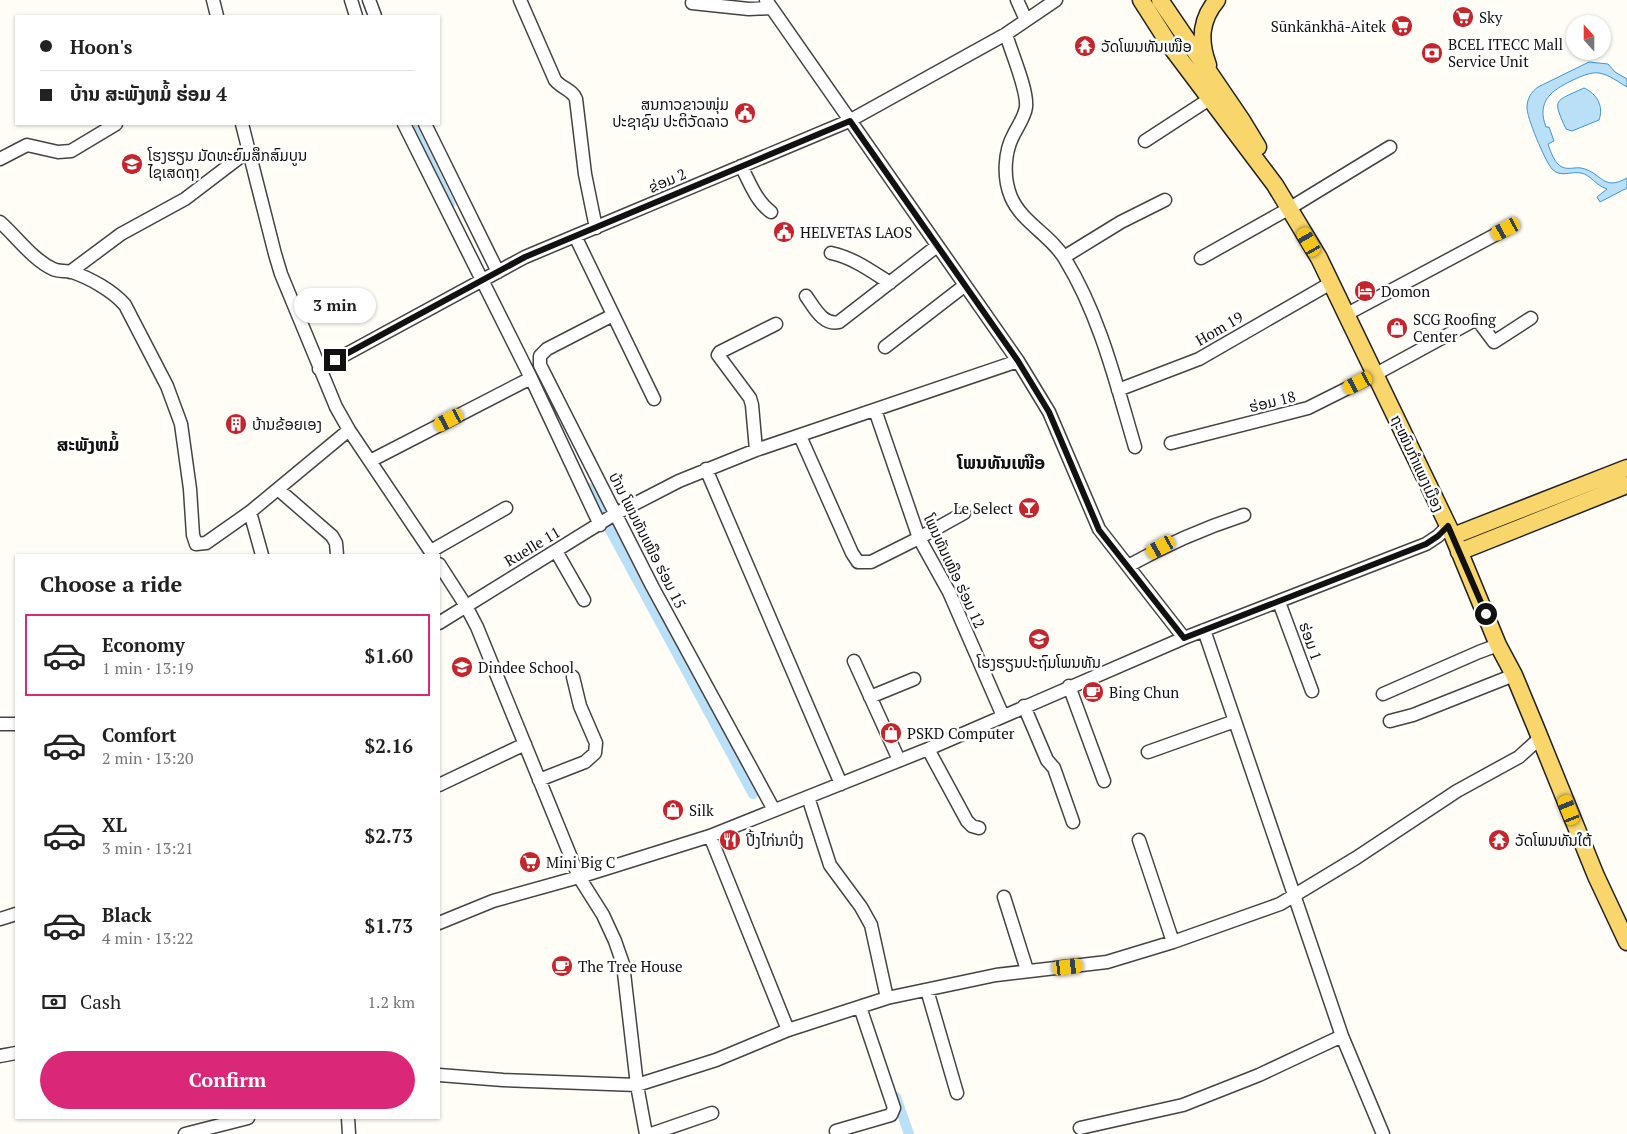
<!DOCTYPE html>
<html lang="en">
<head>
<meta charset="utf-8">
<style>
	body { margin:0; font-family:"PT Serif","Noto Sans Lao",serif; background:#f2f2f2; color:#222; height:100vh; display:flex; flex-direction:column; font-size:19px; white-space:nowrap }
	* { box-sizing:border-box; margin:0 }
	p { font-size:16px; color:#767676 }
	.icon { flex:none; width:28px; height:28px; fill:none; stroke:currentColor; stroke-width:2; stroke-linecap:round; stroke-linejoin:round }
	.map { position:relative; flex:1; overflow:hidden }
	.drawer { position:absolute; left:15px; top:554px; width:425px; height:565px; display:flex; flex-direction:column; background:#fff; border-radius:0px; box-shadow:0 1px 4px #0004 }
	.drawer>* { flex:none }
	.guide { position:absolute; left:15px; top:15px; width:425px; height:110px; border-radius:0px; box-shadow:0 1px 4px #0004; display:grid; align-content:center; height:110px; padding:0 25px; background:#fff }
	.needle { width:32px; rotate:339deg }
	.buttons { position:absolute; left:1566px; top:15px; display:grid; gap:10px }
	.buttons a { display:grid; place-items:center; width:45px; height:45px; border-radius:50%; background:#fff; box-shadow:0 1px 4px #0004; font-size:25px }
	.end { position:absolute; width:22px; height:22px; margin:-11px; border:6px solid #111; background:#fff; box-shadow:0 0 0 2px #fff }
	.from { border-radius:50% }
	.bubble { position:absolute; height:35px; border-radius:18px; background:#fff; box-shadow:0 1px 4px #0004; font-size:16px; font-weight:800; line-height:35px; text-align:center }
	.car { position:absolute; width:15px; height:30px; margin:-15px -8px; border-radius:6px; box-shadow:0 0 4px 1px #0007; background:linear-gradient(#f5c518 24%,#345 0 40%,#f5c518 0 76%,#345 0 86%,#f5c518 0) }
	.guide b { display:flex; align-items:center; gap:18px; height:48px; font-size:19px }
	.guide b+b { border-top:1px solid #e0e0e0 }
	.guide i { width:12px; height:12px; background:#222 }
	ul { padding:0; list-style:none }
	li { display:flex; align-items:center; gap:15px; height:82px; margin:0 10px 8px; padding:0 15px; border:2px solid transparent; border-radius:0px }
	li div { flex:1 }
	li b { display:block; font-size:19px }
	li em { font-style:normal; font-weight:800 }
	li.selected { border-color:#db2777 }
	li>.icon { width:45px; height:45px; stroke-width:1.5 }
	h2 { padding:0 25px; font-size:22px; line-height:60px }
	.pay { display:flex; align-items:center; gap:12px; height:55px; padding:0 25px; font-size:19px }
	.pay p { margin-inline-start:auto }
	.action { display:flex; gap:10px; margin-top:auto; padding:10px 25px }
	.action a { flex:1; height:58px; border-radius:30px; background:#db2777; color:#fff; font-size:20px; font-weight:800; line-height:58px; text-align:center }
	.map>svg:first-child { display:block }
	.water { fill:#b9e0f7; stroke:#3f96cf }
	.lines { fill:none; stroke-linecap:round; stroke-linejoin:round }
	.canal { stroke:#b9e0f7; stroke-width:10 }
	.minor-casing { stroke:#444; stroke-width:15 }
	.major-casing { stroke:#222; stroke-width:19 }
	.minor { stroke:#fff; stroke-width:12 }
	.major { stroke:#f9d66b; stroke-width:16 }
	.route { stroke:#111; stroke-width:6 }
	.labels { text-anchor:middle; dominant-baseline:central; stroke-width:5; stroke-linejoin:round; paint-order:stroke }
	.poi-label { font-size:15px; fill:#111; stroke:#fff; text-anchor:start }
	.street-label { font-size:15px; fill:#111; stroke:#fff }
	.quarter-label { font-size:18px; font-weight:bold; fill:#111; stroke:#fff }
</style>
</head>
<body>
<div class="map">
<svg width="1627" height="1134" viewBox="0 0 1627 1134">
	<rect width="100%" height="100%" fill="#fffdf5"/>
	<path class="water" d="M 1589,62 L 1608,64 L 1615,72 L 1627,79 L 1627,87 C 1618,82 1610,75 1599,73 C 1590,72 1582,76 1573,80 C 1552,90 1536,101 1546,127 L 1549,127 L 1554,141 L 1548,144 C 1551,152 1554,163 1562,167 C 1568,170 1575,167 1581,168 C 1602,172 1602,192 1627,178 L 1627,188 L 1600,202 L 1597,197 L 1607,189 C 1595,185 1591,175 1581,173 C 1571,171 1560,178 1552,169 C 1545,161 1526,116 1527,107 C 1527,99 1531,92 1538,87 Z
		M 1584,88 C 1597,94 1604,106 1599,120 L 1572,131 L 1566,129 C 1552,98 1554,102 1584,88 Z"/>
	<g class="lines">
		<path class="canal" d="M 411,124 L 450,204
			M 589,488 L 603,514
			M 609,528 L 753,794
			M 896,1097 L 909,1134"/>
		<g class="minor-casing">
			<path id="minor" d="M 213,0 L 217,16
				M 351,0 L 356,16
				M 369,0 L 375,16
				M 520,0 L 555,80 C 561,88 573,90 576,99 L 585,174 L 596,228
				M 766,0 L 1018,361 L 1049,412 L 1099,529 L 1184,638
				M 1017,0 L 1026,20
				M 692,3 L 749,9 L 770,8
				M 1006,34 C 1011,52 1028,90 1026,107 C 1025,116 1018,126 1014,134 C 1004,152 1003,178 1011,197 C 1022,223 1051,235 1065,259 C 1100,316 1116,383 1135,447
				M 242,124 L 275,254 L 281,274 L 336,407 L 349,430 L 433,555
				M 404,124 L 531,378 L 600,525
				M 425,124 L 498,272
				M 1145,141 L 1211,98
				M 0,159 L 27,145 L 58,152 L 71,151 L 116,124
				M 741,166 C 750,183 756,201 771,212
				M 0,222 C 17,237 32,259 53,269 C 59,272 65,270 72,272 C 90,278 113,291 125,305 L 167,386 L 181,424 L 190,489 L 193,535 L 196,544 L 206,543 L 250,512 L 349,430
				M 575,236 L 654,399
				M 831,253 C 854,258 871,271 890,283
				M 1064,257 L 1121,222 L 1165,200
				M 1201,258 L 1290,208 L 1390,147
				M 70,272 L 121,234 L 185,199 L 248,151
				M 806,296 C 814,307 823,326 839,322 L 937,246
				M 1347,314 L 1506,229
				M 613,315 L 547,349 L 540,356 L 540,365 L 652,586 L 774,810
				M 885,347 L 964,286
				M 319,369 L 525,257 L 849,121 L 1006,34 L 1056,0
				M 1118,390 L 1199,359 L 1331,283
				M 875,410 L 919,538 L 949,592 L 1003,716
				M 800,436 L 852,553 L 858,562 L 871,562 L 919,538 L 964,513
				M 1171,443 L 1308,408 L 1374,375 L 1473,321 L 1479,322 L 1494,342 L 1531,318
				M 756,450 L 752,405 L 750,398 L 718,355 L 720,352 L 776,324
				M 370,461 L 531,378
				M 706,469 L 841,784
				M 279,490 L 332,536 L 336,543 L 337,555
				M 250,512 L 262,555
				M 431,551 L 506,508
				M 556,551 L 584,600
				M 439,564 L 466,606 L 477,627 L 579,877 L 603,915 L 615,941 L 623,964 L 637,1085 L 646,1134
				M 1128,566 C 1167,544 1201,529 1244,515
				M 1279,602 L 1312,691
				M 439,623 L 615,514 L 679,481 L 756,450 L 1018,361
				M 1204,630 L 1342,1036 L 1383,1134
				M 854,661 L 899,760
				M 1069,686 L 1104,781
				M 1383,694 L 1479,652 L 1498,645
				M 870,697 L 914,679
				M 1024,706 L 1047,760 L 1054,768 L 1073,822
				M 1390,721 L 1413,715 L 1514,675
				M 0,724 L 16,724
				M 928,749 L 967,821 L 972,826 L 979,828
				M 1148,752 L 1235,721
				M 539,780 L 585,762 L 595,753 L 596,743 L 580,706 L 573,677
				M 439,785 L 525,744
				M 808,797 L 830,865 L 861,907 L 871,925 L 887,998
				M 710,836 L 788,1030
				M 1139,840 L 1173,942
				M 1004,897 L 1027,970
				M 0,919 L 16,914
				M 439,923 L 493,901 L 579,877 L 710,836 L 928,749 L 1184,638 L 1426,544 L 1438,536 L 1448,526
				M 927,990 L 957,1093
				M 0,1056 L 16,1053
				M 439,1075 L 503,1080 L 637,1085 L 716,1060 L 788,1030 L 887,998 L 996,975 L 1107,962 L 1173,942 L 1280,904 L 1356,858 L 1457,791 L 1519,757 L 1540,738
				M 348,1118 L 349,1134
				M 1080,1128 L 1183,1105 L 1259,1075 L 1342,1036
				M 836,1131 L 891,1115 L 894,1108 L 860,1007
				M 185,1134 L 248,1118
				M 651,1134 L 712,1113"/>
		</g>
		<g class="major-casing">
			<path id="major" d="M 1141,0 L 1171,47 L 1275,185 L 1319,258 L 1453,536 L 1498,645 L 1514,675 L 1536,728 L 1596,876 L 1627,942
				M 1160,0 L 1241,119 L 1258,147
				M 1208,65 C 1199,41 1200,20 1217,0
				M 1453,536 L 1627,468
				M 1459,552 L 1627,485"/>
		</g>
		<use href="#minor" class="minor"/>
		<use href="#major" class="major"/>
	</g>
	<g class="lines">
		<path class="route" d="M 335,360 L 525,257 L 850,121 L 1018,361 L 1049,412 L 1099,530 L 1184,638 L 1426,544 L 1438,536 L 1448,526 L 1486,614"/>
	</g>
	<defs>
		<g id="supermarket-disc" transform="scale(1.125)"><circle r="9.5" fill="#c4262e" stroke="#fff"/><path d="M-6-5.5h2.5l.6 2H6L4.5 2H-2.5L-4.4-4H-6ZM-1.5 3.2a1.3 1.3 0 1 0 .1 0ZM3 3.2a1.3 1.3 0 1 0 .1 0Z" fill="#fff"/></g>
		<g id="temple-disc" transform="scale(1.125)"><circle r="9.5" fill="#c4262e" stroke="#fff"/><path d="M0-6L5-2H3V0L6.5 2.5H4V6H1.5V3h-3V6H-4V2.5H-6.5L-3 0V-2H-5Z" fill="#fff"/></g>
		<g id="bank-disc" transform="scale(1.125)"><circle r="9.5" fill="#c4262e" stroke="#fff"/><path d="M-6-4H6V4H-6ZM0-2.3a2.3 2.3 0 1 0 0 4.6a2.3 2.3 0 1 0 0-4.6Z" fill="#fff"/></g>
		<g id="civic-disc" transform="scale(1.125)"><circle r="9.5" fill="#c4262e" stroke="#fff"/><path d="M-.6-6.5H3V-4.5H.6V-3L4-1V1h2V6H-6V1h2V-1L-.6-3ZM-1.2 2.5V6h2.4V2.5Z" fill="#fff"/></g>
		<g id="school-disc" transform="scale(1.125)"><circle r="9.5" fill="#c4262e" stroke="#fff"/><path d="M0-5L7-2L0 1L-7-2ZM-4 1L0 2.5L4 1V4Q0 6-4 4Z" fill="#fff"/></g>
		<g id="hotel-disc" transform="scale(1.125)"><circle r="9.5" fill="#c4262e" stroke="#fff"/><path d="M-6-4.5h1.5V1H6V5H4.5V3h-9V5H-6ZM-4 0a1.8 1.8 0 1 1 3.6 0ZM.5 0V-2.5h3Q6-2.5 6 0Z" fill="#fff"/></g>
		<g id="shop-disc" transform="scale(1.125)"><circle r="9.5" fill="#c4262e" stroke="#fff"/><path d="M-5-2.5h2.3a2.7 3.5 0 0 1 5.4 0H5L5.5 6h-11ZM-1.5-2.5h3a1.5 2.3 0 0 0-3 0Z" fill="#fff"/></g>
		<g id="building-disc" transform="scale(1.125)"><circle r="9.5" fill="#c4262e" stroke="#fff"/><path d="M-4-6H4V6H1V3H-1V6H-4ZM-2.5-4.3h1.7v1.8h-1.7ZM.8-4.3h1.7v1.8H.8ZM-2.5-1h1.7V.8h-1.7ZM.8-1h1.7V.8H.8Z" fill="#fff"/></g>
		<g id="bar-disc" transform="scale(1.125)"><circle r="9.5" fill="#c4262e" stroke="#fff"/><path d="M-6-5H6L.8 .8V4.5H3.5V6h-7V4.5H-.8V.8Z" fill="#fff"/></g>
		<g id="cafe-disc" transform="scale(1.125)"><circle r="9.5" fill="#c4262e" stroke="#fff"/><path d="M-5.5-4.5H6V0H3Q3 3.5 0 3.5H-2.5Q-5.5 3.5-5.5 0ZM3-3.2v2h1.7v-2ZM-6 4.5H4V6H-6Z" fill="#fff"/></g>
		<g id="restaurant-disc" transform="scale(1.125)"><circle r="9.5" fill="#c4262e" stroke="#fff"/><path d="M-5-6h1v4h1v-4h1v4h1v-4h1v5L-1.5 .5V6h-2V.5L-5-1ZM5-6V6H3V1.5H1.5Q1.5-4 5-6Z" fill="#fff"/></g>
	</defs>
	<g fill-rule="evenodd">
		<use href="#supermarket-disc" x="1463" y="17"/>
		<use href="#supermarket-disc" x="1402" y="26"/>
		<use href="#temple-disc" x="1085" y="46"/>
		<use href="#bank-disc" x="1432" y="53"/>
		<use href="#civic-disc" x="745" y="113"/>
		<use href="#school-disc" x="132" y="164"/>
		<use href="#civic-disc" x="784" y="232"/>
		<use href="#hotel-disc" x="1365" y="291"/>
		<use href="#shop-disc" x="1397" y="328"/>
		<use href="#building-disc" x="236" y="424"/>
		<use href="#bar-disc" x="1029" y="508"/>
		<use href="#school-disc" x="1039" y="639"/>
		<use href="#school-disc" x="462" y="667"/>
		<use href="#cafe-disc" x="1093" y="692"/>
		<use href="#shop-disc" x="891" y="733"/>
		<use href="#shop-disc" x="673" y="810"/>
		<use href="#restaurant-disc" x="730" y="840"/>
		<use href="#temple-disc" x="1499" y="840"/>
		<use href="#supermarket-disc" x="530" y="862"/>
		<use href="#cafe-disc" x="562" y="966"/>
	</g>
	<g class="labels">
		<g class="poi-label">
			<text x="1479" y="17">Sky</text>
			<text x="1386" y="26" text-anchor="end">Sūnkānkhā-Aitek</text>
			<text x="1448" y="44">BCEL ITECC Mall<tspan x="1448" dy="17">Service Unit</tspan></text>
			<text x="1101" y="46">ວັດໂພນທັນເໜືອ</text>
			<text x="729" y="104" text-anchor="end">ສູນກາວຂາວໜຸ່ມ<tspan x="729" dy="17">ປະຊາຊົນ ປະຕິວັດລາວ</tspan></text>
			<text x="148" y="155">ໂຮງຮຽນ ມັດທະຍົມສຶກສົມບູນ<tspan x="148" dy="17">ໄຊເສດຖາ</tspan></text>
			<text x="800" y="232">HELVETAS LAOS</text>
			<text x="1381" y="291">Domon</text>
			<text x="1413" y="319">SCG Roofing<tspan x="1413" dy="17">Center</tspan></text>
			<text x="252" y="424">ບ້ານຂ້ອຍເອງ</text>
			<text x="1013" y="508" text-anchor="end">Le Select</text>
			<text x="1039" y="662" text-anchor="middle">ໂຮງຮຽນປະຖົມໂພນທັນ</text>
			<text x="478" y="667">Dindee School</text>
			<text x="1109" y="692">Bing Chun</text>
			<text x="907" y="733">PSKD Computer</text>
			<text x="689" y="810">Silk</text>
			<text x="746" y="840">ປີ້ງໄກ່ນາປົ່ງ</text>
			<text x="1515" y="840">ວັດໂພນທັນໃຕ້</text>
			<text x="546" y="862">Mini Big C</text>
			<text x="578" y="966">The Tree House</text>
		</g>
		<g class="street-label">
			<text transform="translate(667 180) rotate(-23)">ຂ່ອມ 2</text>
			<text transform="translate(1219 328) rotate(-30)">Hom 19</text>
			<text transform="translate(1272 401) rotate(-14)">ຮ່ອມ 18</text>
			<text transform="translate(1418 463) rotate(65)">ຖະໜົນກຳແພງເມືອງ</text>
			<text transform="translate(648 540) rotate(63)">ບ້ານ ໂພນທັນເໜືອ ຮ່ອມ 15</text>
			<text transform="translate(532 546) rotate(-31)">Ruelle 11</text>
			<text transform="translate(955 571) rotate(65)">ໂພນທັນເໜືອ ຮ່ອມ 12</text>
			<text transform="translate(1311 641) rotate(70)">ຮ່ອມ 1</text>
		</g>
		<g class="quarter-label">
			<text x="88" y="444">ສະພັງຫມໍ້</text>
			<text x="1001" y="462">ໂພນທັນເໜືອ</text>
		</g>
	</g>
</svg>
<div class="buttons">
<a><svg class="needle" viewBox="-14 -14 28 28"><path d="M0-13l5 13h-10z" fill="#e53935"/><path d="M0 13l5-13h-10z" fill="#767676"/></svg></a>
</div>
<i class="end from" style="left:1486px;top:614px"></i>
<i class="end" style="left:335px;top:360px"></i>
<div class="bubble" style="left:294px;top:288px;width:82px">3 min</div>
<i class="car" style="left:1506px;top:229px;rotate:242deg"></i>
<i class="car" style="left:1309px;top:242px;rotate:330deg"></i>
<i class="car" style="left:1358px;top:383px;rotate:243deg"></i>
<i class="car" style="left:449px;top:420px;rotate:243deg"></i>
<i class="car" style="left:1161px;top:547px;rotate:241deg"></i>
<i class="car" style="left:1569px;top:810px;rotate:338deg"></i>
<i class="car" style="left:1068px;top:967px;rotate:83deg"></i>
<div class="guide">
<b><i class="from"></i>Hoon's</b>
<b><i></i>ບ້ານ ສະພັງຫມໍ້ ຮ່ອມ 4</b>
</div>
<section class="drawer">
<h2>Choose a ride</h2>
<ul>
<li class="selected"><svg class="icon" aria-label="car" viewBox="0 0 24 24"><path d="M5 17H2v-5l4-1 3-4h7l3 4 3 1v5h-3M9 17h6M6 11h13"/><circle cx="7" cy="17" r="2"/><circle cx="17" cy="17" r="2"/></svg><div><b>Economy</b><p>1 min · 13:19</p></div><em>$1.60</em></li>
<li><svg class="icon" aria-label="car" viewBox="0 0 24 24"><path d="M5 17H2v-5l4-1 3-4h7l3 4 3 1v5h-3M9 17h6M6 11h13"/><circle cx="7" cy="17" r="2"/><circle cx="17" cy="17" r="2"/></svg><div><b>Comfort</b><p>2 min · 13:20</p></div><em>$2.16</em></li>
<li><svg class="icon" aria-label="car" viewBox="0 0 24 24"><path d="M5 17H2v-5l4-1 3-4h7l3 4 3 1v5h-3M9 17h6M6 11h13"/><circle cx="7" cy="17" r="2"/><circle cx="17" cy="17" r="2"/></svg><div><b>XL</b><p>3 min · 13:21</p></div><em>$2.73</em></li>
<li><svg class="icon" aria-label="car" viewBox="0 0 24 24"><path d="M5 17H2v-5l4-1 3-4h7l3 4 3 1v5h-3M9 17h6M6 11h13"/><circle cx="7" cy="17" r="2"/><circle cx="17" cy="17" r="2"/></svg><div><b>Black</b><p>4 min · 13:22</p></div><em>$1.73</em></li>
</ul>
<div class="pay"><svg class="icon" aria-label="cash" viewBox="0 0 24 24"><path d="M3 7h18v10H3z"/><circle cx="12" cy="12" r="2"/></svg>Cash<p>1.2 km</p></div>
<div class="action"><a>Confirm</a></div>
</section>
</div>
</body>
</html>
